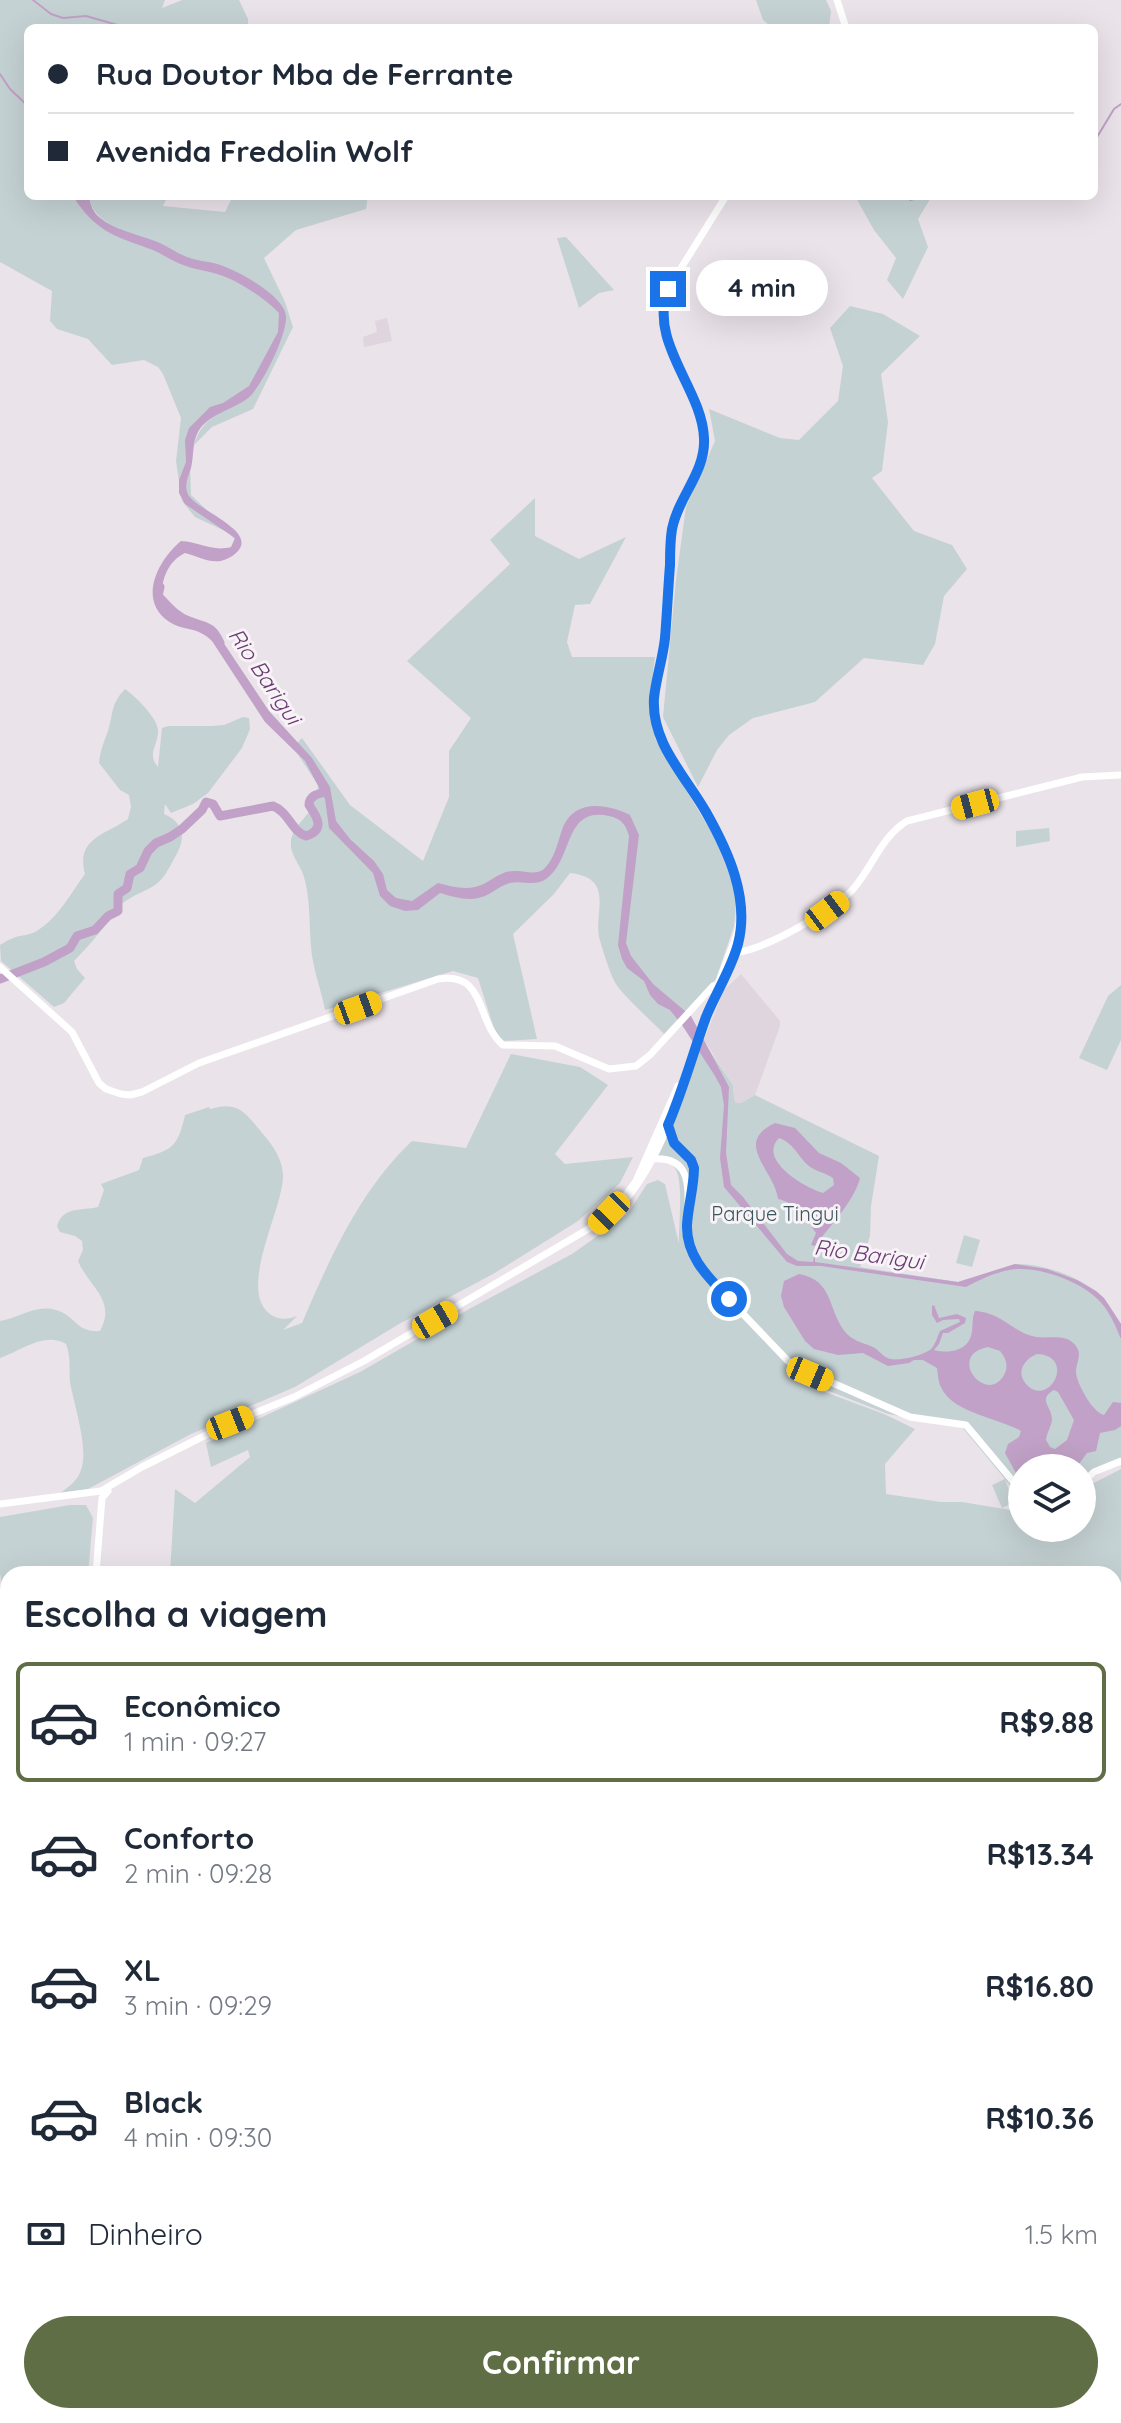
<!DOCTYPE html>
<html lang="pt">
<head>
<meta charset="utf-8">
<style>
	body { margin:0; font-family:Quicksand,sans-serif; background:#f2f2f3; color:#1f2937; height:100vh; display:flex; flex-direction:column; font-size:30px; white-space:nowrap }
	* { box-sizing:border-box; margin:0 }
	p { font-size:26px; color:#747a83 }
	.icon { flex:none; width:44px; height:44px; fill:none; stroke:currentColor; stroke-width:2; stroke-linecap:round; stroke-linejoin:round }
	.map { position:relative; flex:1; overflow:hidden }
	.details { position:absolute; left:0px; top:1566px; width:1122px; height:858px; display:flex; flex-direction:column; background:#fff; border-radius:24px 24px 0 0; box-shadow:0 8px 32px #0002 }
	.details>* { flex:none }
	.top-card { position:absolute; left:24px; top:24px; width:1074px; height:176px; border-radius:12px; box-shadow:0 8px 32px #0002; display:grid; align-content:center; height:176px; padding:0 24px; background:#fff }
	.fabs { position:absolute; left:1008px; top:1454px; display:grid; gap:16px }
	.fabs a { display:grid; place-items:center; width:88px; height:88px; border-radius:50%; background:#fff; box-shadow:0 8px 32px #0002; font-size:40px }
	.end { position:absolute; width:36px; height:36px; margin:-18px; border:10px solid #1a73e8; background:#fff; box-shadow:0 0 0 4px #fff }
	.from { border-radius:50% }
	.bubble { position:absolute; height:56px; border-radius:28px; background:#fff; box-shadow:0 8px 32px #0002; font-size:26px; font-weight:700; line-height:56px; text-align:center }
	.car { position:absolute; width:24px; height:48px; margin:-24px -12px; border-radius:10px; box-shadow:0 0 6px 2px #0007; background:linear-gradient(#f5c518 24%,#345 0 40%,#f5c518 0 76%,#345 0 86%,#f5c518 0) }
	.top-card b { display:flex; align-items:center; gap:28px; height:76px; font-size:30px }
	.top-card b+b { border-top:2px solid #e0e1e3 }
	.top-card i { width:20px; height:20px; background:#1f2937 }
	ul { padding:0; list-style:none }
	li { display:flex; align-items:center; gap:24px; height:120px; margin:0 16px 12px; padding:0 8px; border:4px solid transparent; border-radius:12px }
	li div { flex:1 }
	li b { display:block; font-size:30px }
	li em { font-style:normal; font-weight:700 }
	li.active { border-color:#5f6e44 }
	li>.icon { width:72px; height:72px; stroke-width:1.5 }
	h2 { padding:0 24px; font-size:36px; line-height:96px }
	.pay { display:flex; align-items:center; gap:20px; height:88px; padding:0 24px; font-size:30px }
	.pay p { margin-inline-start:auto }
	.action { display:flex; gap:16px; margin-top:auto; padding:16px 24px }
	.action a { flex:1; height:92px; border-radius:48px; background:#5f6e44; color:#fff; font-size:32px; font-weight:700; line-height:92px; text-align:center }
	.map>svg:first-child { display:block }
	.built { fill:#ded5df }
	.green { fill:#c5d2d3 }
	.water { fill:#c1a1c7; fill-rule:evenodd }
	.lines { fill:none; stroke-linecap:round; stroke-linejoin:round }
	.stream { stroke:#c1a1c7; stroke-width:2 }
	.river { stroke:#c1a1c7; stroke-width:9 }
	.secondary { stroke:#fff; stroke-width:7 }
	.route { stroke:#1a73e8; stroke-width:10 }
	.labels { text-anchor:middle; dominant-baseline:central; stroke-width:6; stroke-linejoin:round; paint-order:stroke }
	.park-label { font-size:20px; fill:#3b565b; stroke:#f7f3f7 }
	.water-label { font-size:22px; font-style:italic; fill:#6b3a71; stroke:#f7f3f7 }
</style>
</head>
<body>
<div class="map">
<svg width="1121" height="2423" viewBox="0 0 1121 2423">
	<rect width="100%" height="100%" fill="#eae3ea"/>
	<path class="built" d="M 387,318 L 392,341 L 364,347 L 363,337 L 377,332 L 375,321 Z
		M 741,974 L 780,1021 L 780,1026 L 755,1095 L 741,1103 L 736,1103 L 734,1099 L 733,1085 L 704,1040 L 724,990 Z"/>
	<path class="green" d="M 0,0 L 165,0 L 162,8 L 182,0 L 239,0 L 248,19 L 248,28 L 28,28 L 28,196 L 77,196 L 77,199 L 99,222 L 156,241 C 133,233 92,226 89,196 L 168,196 L 163,206 L 225,212 L 233,196 L 368,196 L 366,209 L 296,230 L 264,258 L 285,302 L 293,327 L 253,409 L 212,427 L 194,445 C 200,425 210,417 229,409 L 196,421 L 190,465 L 191,495 L 214,517 L 236,531 L 241,539 L 240,544 L 227,532 L 195,517 L 182,501 L 176,461 L 181,418 L 163,374 L 158,367 L 144,360 L 112,365 L 88,339 L 57,329 L 50,321 L 52,291 L 0,262 Z
		M 756,0 L 826,0 L 831,11 L 829,28 L 773,28 L 763,20 Z
		M 855,196 L 932,196 L 918,219 L 928,247 L 903,299 L 887,280 L 896,258 L 874,230 Z
		M 566,237 L 614,290 L 599,293 L 579,308 L 557,238 Z
		M 850,306 L 883,314 L 920,336 L 881,374 L 888,422 L 882,471 L 872,478 L 914,531 L 952,545 L 967,569 L 944,596 L 935,644 L 923,665 L 864,658 L 815,702 L 753,718 L 729,735 L 717,750 L 698,787 L 663,717 L 676,580 L 686,507 L 715,441 L 709,409 L 780,438 L 799,440 L 838,401 L 843,366 L 830,328 Z
		M 535,498 L 535,536 L 579,559 L 626,537 L 590,604 L 575,605 L 567,642 L 572,657 L 655,657 L 650,696 L 655,738 L 716,840 L 737,895 L 734,926 L 716,979 L 664,1034 C 652,1021 625,998 616,984 C 610,974 602,948 599,937 C 594,911 615,878 570,873 L 554,894 L 513,934 L 537,1039 L 503,1041 L 496,1035 L 478,978 L 453,971 L 325,1010 C 322,993 316,978 313,961 C 308,933 312,901 303,874 C 299,863 289,853 291,840 C 295,820 317,815 318,785 L 293,747 L 302,738 L 350,805 L 423,861 L 449,797 L 449,751 L 471,718 L 407,661 L 510,564 L 490,540 Z
		M 125,689 C 135,696 157,717 158,730 C 159,745 146,753 158,767 L 162,728 L 168,726 L 212,726 L 224,725 L 243,717 L 249,718 L 250,729 L 242,748 L 208,793 L 193,804 L 171,813 L 165,804 L 164,814 C 187,824 185,841 174,859 C 169,868 164,879 155,885 C 146,891 133,895 123,903 C 117,908 113,916 107,923 C 97,936 86,949 74,961 L 77,969 L 85,978 L 64,1003 L 54,1007 L 1,961 L 0,945 C 4,943 7,940 11,939 C 18,935 27,936 35,932 C 58,919 70,894 85,874 C 75,838 107,834 128,819 L 131,807 L 129,795 L 120,790 L 99,763 C 100,751 104,742 108,731 C 114,712 110,705 125,689 Z
		M 1049,828 L 1050,841 L 1016,847 L 1016,831 Z
		M 1121,985 L 1121,1040 L 1107,1070 L 1079,1058 L 1108,996 Z
		M 701,1038 L 733,1085 L 734,1099 L 736,1103 L 741,1103 L 755,1095 L 879,1156 L 871,1206 L 870,1236 L 860,1267 L 958,1282 L 1015,1264 C 1041,1263 1078,1276 1098,1293 C 1108,1301 1114,1313 1121,1324 L 1121,1462 L 1093,1477 L 1082,1487 L 1082,1468 L 1022,1468 L 1022,1498 L 1005,1480 L 1014,1502 L 1002,1508 L 992,1485 L 1005,1479 L 962,1427 L 888,1414 L 801,1380 L 806,1385 L 884,1414 L 915,1429 L 885,1464 L 886,1494 L 941,1502 L 962,1502 L 1022,1512 L 1022,1528 L 1082,1528 L 1082,1489 L 1121,1469 L 1121,1769 L 1114,1776 L 1114,1574 L 170,1574 L 175,1489 L 195,1503 L 250,1457 L 248,1450 L 211,1467 L 206,1443 L 360,1372 L 471,1308 L 572,1254 L 627,1215 L 647,1184 L 658,1180 L 665,1184 L 679,1244 C 678,1227 685,1175 673,1166 C 669,1162 660,1161 654,1159 Z
		M 511,1054 L 580,1067 L 608,1085 L 555,1154 L 565,1164 L 633,1157 L 620,1183 L 578,1221 L 493,1274 L 399,1324 L 295,1387 L 229,1415 L 226,1420 L 191,1434 L 88,1489 L 60,1493 C 69,1487 78,1480 81,1470 C 89,1448 74,1405 70,1382 C 69,1368 71,1357 66,1344 C 45,1331 20,1351 0,1358 L 0,1321 C 19,1318 36,1304 56,1310 C 75,1315 76,1333 100,1331 C 117,1300 89,1287 78,1261 L 83,1250 L 82,1241 L 75,1236 L 60,1232 L 57,1226 C 63,1206 81,1211 98,1207 L 104,1190 L 101,1184 L 139,1170 L 143,1158 C 173,1150 178,1146 185,1115 L 209,1107 L 210,1109 C 230,1103 240,1106 253,1122 C 266,1138 282,1153 283,1175 C 284,1209 234,1294 273,1316 C 281,1320 289,1319 297,1316 L 283,1330 L 302,1323 C 330,1258 360,1190 412,1141 L 466,1148 Z
		M 964,1235 L 980,1240 L 972,1267 L 956,1263 Z
		M 70,1505 L 86,1505 L 93,1518 L 88,1574 L 8,1574 L 8,1626 L 0,1573 L 0,1517 Z
		M 687,2416 L 791,2416 L 797,2423 L 683,2423 Z"/>
	<path class="water" d="M 77,196 L 89,196 C 90,204 93,212 99,217 C 114,230 137,234 155,241 C 166,245 176,253 187,257 C 199,262 212,261 223,266 C 240,272 286,297 286,317 C 287,335 261,388 248,398 C 233,410 208,414 198,432 C 192,443 194,456 191,468 C 188,478 183,486 189,496 C 199,511 260,532 236,553 C 217,569 204,558 185,553 C 167,562 162,579 161,598 L 170,610 L 185,622 L 207,627 L 219,636 L 269,711 L 312,758 L 330,787 L 336,821 L 350,839 L 374,861 L 383,874 L 387,890 L 396,898 L 412,901 L 438,883 C 450,886 463,890 475,887 C 490,884 498,871 514,871 C 524,870 535,876 544,869 C 555,858 557,844 562,830 C 573,799 605,803 630,815 L 639,835 L 626,943 L 631,956 L 653,984 L 691,1016 L 729,1087 L 726,1153 L 731,1185 L 743,1197 L 787,1254 L 798,1261 L 813,1262 L 815,1251 L 815,1262 L 958,1282 L 1015,1264 L 1047,1269 L 1077,1280 L 1096,1291 L 1104,1298 L 1121,1324 L 1121,1339 C 1116,1327 1111,1315 1103,1305 C 1087,1284 1045,1268 1019,1269 C 1002,1269 981,1279 966,1287 L 821,1266 L 797,1266 L 787,1262 L 724,1187 L 720,1158 L 724,1105 L 721,1087 L 715,1076 L 682,1025 L 670,1010 L 658,1004 L 650,995 L 644,981 L 627,968 L 622,959 L 618,945 L 629,836 C 626,825 621,818 609,816 C 563,806 574,860 546,879 C 534,887 523,880 510,883 C 502,885 496,890 489,894 C 473,903 457,898 440,893 L 418,910 L 405,911 L 390,906 L 380,896 L 373,873 L 329,828 L 325,799 L 305,761 L 265,722 L 212,641 C 196,625 183,632 168,621 C 137,599 159,559 181,541 C 200,542 212,552 231,547 L 235,538 L 185,504 L 179,493 L 179,480 L 186,462 L 185,440 L 189,428 L 210,407 L 223,403 L 249,386 L 278,332 L 279,313 C 265,299 246,286 228,278 C 213,271 200,271 186,266 C 175,263 164,255 153,250 C 118,237 99,234 76,201 Z
		M 775,1123 L 795,1128 L 819,1153 L 841,1163 L 860,1178 C 855,1200 829,1227 815,1246 L 811,1245 L 816,1233 C 806,1219 795,1202 778,1199 C 775,1171 732,1143 775,1123 ZM 779,1138 C 794,1143 798,1157 809,1166 C 815,1171 826,1173 833,1178 L 834,1185 L 823,1193 C 805,1188 757,1160 779,1138 Z
		M 799,1274 C 835,1280 827,1312 847,1334 C 855,1342 865,1343 875,1348 C 880,1352 884,1357 890,1359 C 900,1361 926,1355 932,1348 C 936,1343 937,1337 940,1331 L 960,1322 L 959,1319 L 943,1320 L 937,1323 L 932,1315 L 932,1306 L 934,1305 L 939,1318 L 957,1314 L 966,1318 L 965,1323 L 948,1333 L 943,1333 L 939,1344 L 934,1350 C 949,1354 970,1351 972,1331 C 973,1323 972,1318 975,1311 C 1003,1313 1012,1332 1036,1337 C 1049,1339 1067,1333 1076,1346 C 1082,1354 1077,1361 1076,1370 C 1075,1381 1092,1412 1104,1415 L 1113,1402 L 1121,1403 L 1121,1426 L 1115,1430 L 1100,1433 L 1096,1451 L 1087,1453 L 1076,1468 L 1022,1468 L 1022,1484 L 1005,1453 L 1008,1444 L 1019,1437 L 1021,1431 C 999,1418 952,1413 941,1387 C 938,1382 938,1374 937,1368 L 923,1360 L 914,1360 L 909,1363 L 888,1366 L 863,1353 L 838,1355 L 814,1349 L 805,1341 L 784,1307 L 781,1296 L 784,1281 ZM 988,1347 L 1000,1351 C 1006,1358 1009,1366 1004,1375 C 987,1406 945,1355 988,1347 ZM 1037,1354 C 1077,1356 1049,1408 1027,1385 C 1015,1373 1024,1359 1037,1354 ZM 1054,1390 L 1058,1392 L 1074,1420 L 1067,1440 L 1055,1449 L 1050,1447 L 1046,1440 C 1047,1432 1051,1427 1052,1420 C 1052,1406 1037,1400 1054,1390 Z"/>
	<g class="lines">
		<path class="stream" d="M 33,0 L 51,14 L 63,18 L 86,16 L 128,28
			M 0,74 L 10,89 L 28,106
			M 1094,142 L 1114,109 L 1121,104
			M 910,200 L 926,196"/>
		<path class="river" d="M 160,587 L 158,596 C 167,605 176,617 189,621 C 206,628 211,624 220,643
			M 0,979 L 44,962 L 70,948 L 77,936 L 95,930 L 108,916 L 118,911 L 118,894 L 127,888 L 130,874 L 140,868 L 148,851 L 156,843 L 170,837 L 182,829 L 202,810 L 206,802 L 213,804 L 220,816 L 273,806 C 289,812 291,831 306,836 C 325,830 318,818 309,805 C 309,796 317,794 325,792"/>
		<path class="secondary" d="M 837,0 L 846,28
			M 726,196 L 668,289 L 663,317 L 669,343 L 701,419 L 705,440 L 701,462 L 672,529 L 664,643 L 654,699 L 655,719 L 661,740 L 705,811 L 725,852 L 738,884 L 741,915
			M 730,952 C 754,957 838,908 854,888 C 873,866 881,837 907,821 L 1082,777 L 1121,775
			M 0,967 L 72,1032 L 99,1083 L 106,1089 L 121,1094 L 130,1095 L 142,1092 L 199,1063 L 438,979 C 487,971 475,1021 503,1045 L 555,1046 L 609,1069 L 636,1066 L 650,1055 L 713,986
			M 717,995 L 731,962
			M 668,1125 L 674,1143 L 691,1160 L 694,1168 L 691,1195
			M 649,1154 L 652,1159 C 703,1155 683,1207 689,1240 C 691,1253 698,1263 705,1274 L 788,1361 L 801,1369 L 910,1417 L 966,1425 L 1022,1492
			M 622,1200 L 636,1181 L 678,1086
			M 1082,1483 L 1094,1472 L 1121,1461
			M 0,1504 L 101,1491 L 142,1467 L 230,1423 L 294,1397 L 364,1361 L 612,1215 C 658,1169 674,1110 694,1050 C 708,1011 722,973 737,934 L 741,914
			M 96,1574 L 102,1498 L 108,1491
			M 1114,2244 L 1121,2236
			M 0,2323 L 8,2306
			M 680,2423 L 684,2416
			M 1048,2423 L 1049,2416"/>
	</g>
	<g class="lines">
		<path class="route" d="M 668,289 C 648,343 702,388 704,438 C 706,472 678,497 672,529 C 670,541 670,553 670,565 C 668,590 667,614 665,638 C 663,658 656,678 654,698 C 651,743 685,775 706,812 C 728,851 750,898 738,944 C 731,970 716,992 706,1017 C 693,1053 683,1090 668,1125 L 674,1143 L 691,1160 L 694,1168 C 694,1187 688,1206 687,1225 C 686,1257 709,1278 729,1299"/>
	</g>
	<g class="labels">
		<g class="park-label">
			<text x="775" y="1213">Parque Tingui</text>
		</g>
		<g class="water-label">
			<text transform="translate(265 676) rotate(56)">Rio Barigui</text>
			<text transform="translate(869 1254) rotate(8)">Rio Barigui</text>
		</g>
	</g>
</svg>
<div class="fabs">
<a><svg class="icon" aria-label="layers" viewBox="0 0 24 24"><path d="M12 4l9 5-9 5-9-5zM3 14l9 5 9-5"/></svg></a>
</div>
<i class="end from" style="left:729px;top:1299px"></i>
<i class="end" style="left:668px;top:289px"></i>
<div class="bubble" style="left:696px;top:260px;width:132px">4 min</div>
<i class="car" style="left:975px;top:804px;rotate:255deg"></i>
<i class="car" style="left:827px;top:911px;rotate:53deg"></i>
<i class="car" style="left:358px;top:1008px;rotate:70deg"></i>
<i class="car" style="left:609px;top:1213px;rotate:224deg"></i>
<i class="car" style="left:435px;top:1320px;rotate:60deg"></i>
<i class="car" style="left:810px;top:1374px;rotate:113deg"></i>
<i class="car" style="left:230px;top:1423px;rotate:68deg"></i>
<div class="top-card">
<b><i class="from"></i>Rua Doutor Mba de Ferrante</b>
<b><i></i>Avenida Fredolin Wolf</b>
</div>
<section class="details">
<h2>Escolha a viagem</h2>
<ul>
<li class="active"><svg class="icon" aria-label="car" viewBox="0 0 24 24"><path d="M5 17H2v-5l4-1 3-4h7l3 4 3 1v5h-3M9 17h6M6 11h13"/><circle cx="7" cy="17" r="2"/><circle cx="17" cy="17" r="2"/></svg><div><b>Econômico</b><p>1 min · 09:27</p></div><em>R$9.88</em></li>
<li><svg class="icon" aria-label="car" viewBox="0 0 24 24"><path d="M5 17H2v-5l4-1 3-4h7l3 4 3 1v5h-3M9 17h6M6 11h13"/><circle cx="7" cy="17" r="2"/><circle cx="17" cy="17" r="2"/></svg><div><b>Conforto</b><p>2 min · 09:28</p></div><em>R$13.34</em></li>
<li><svg class="icon" aria-label="car" viewBox="0 0 24 24"><path d="M5 17H2v-5l4-1 3-4h7l3 4 3 1v5h-3M9 17h6M6 11h13"/><circle cx="7" cy="17" r="2"/><circle cx="17" cy="17" r="2"/></svg><div><b>XL</b><p>3 min · 09:29</p></div><em>R$16.80</em></li>
<li><svg class="icon" aria-label="car" viewBox="0 0 24 24"><path d="M5 17H2v-5l4-1 3-4h7l3 4 3 1v5h-3M9 17h6M6 11h13"/><circle cx="7" cy="17" r="2"/><circle cx="17" cy="17" r="2"/></svg><div><b>Black</b><p>4 min · 09:30</p></div><em>R$10.36</em></li>
</ul>
<div class="pay"><svg class="icon" aria-label="cash" viewBox="0 0 24 24"><path d="M3 7h18v10H3z"/><circle cx="12" cy="12" r="2"/></svg>Dinheiro<p>1.5 km</p></div>
<div class="action"><a>Confirmar</a></div>
</section>
</div>
</body>
</html>
